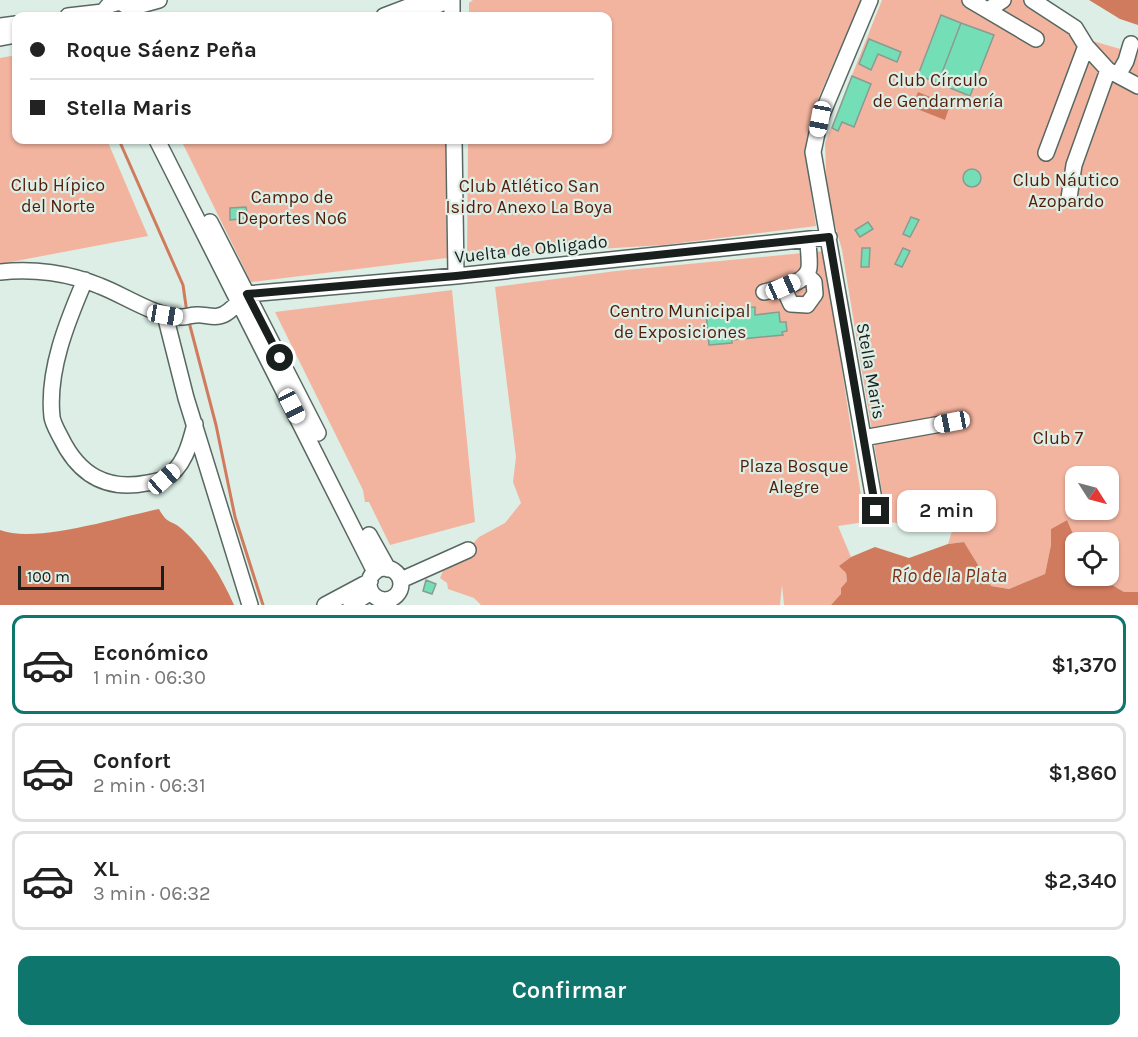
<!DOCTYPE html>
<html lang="es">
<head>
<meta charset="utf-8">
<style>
	body { margin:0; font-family:Karla,sans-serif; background:#f2f2f2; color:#222; height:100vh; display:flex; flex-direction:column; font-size:22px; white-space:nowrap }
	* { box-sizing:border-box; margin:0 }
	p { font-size:20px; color:#767676 }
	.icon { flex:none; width:33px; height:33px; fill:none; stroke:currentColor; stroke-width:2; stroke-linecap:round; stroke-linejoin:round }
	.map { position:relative; height:605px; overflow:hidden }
	.side { display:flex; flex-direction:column; background:#fff; flex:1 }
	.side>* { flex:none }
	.top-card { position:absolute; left:12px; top:12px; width:600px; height:132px; border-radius:12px; box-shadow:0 2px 4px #0004; display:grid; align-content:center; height:132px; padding:0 18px; background:#fff }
	.needle { width:39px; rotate:126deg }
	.controls { position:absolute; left:1065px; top:466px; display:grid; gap:12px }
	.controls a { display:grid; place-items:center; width:54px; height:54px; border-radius:12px; background:#fff; box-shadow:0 2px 4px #0004; font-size:30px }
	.scale { position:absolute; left:18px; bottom:15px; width:146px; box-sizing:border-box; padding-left:6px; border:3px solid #181f1c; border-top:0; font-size:16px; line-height:21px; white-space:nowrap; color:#181f1c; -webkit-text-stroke:4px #dceee6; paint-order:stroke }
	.end { position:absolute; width:27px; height:27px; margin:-14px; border:8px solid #181f1c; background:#fff; box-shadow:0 0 0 3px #fff }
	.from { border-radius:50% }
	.bubble { position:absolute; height:42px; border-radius:12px; background:#fff; box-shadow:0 2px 4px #0004; font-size:20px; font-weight:600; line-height:42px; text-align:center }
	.car { position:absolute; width:18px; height:36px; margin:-18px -9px; border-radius:8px; box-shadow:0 0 4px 2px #0007; background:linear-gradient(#fff 24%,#345 0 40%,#fff 0 76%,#345 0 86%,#fff 0) }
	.top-card b { display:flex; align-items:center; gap:21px; height:57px; font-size:22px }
	.top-card b+b { border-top:2px solid #e0e0e0 }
	.top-card i { width:15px; height:15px; background:#222 }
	ul { padding:10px 0 0; list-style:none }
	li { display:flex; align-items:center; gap:18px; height:99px; margin:0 12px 9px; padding:0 6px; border:3px solid #e0e0e0; border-radius:12px }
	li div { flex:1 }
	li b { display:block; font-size:22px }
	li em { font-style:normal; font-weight:600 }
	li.active { border-color:#0f766e }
	li>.icon { width:54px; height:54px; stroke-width:1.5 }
	.button { display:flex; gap:12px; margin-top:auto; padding:12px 18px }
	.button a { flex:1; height:69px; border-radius:12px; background:#0f766e; color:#fff; font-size:24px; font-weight:600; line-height:69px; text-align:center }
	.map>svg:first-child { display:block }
	.green { fill:#f3b49f; fill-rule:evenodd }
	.water { fill:#d17b5e }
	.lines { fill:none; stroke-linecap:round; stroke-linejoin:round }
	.stream { stroke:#d17b5e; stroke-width:3 }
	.building { fill:#74deb6; stroke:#8a9b93; stroke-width:1.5 }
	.minor-casing { stroke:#586861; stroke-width:18 }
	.minor { stroke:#fff; stroke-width:15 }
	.route { stroke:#181f1c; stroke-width:8 }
	.labels { text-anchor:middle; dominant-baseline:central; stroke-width:4.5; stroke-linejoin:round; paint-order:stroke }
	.park-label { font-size:18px; fill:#541d09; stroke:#dceee6 }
	.street-label { font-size:18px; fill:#181f1c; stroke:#dceee6 }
	.water-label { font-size:20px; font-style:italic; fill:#803114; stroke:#dceee6 }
</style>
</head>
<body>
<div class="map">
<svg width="1138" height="605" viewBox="0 0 1138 605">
	<rect width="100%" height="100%" fill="#dceee6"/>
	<path class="green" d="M 473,0 L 861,0 L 812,113 L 805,151 L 816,226 L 664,245 L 467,257 L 468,140 L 608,140 L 608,16 L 469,16 L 469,3 Z
		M 882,0 L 1023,0 L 1082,38 L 1138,54 L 1138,592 L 1124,592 L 1097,576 L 1108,576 L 1108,543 L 1077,543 L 1067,520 L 1051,529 L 1051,545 L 1045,574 L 1009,589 L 991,586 L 964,542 L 948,544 L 953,528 L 887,522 L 842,250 L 827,196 L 825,143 ZM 1076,477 L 1108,477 L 1108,510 L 1076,510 Z
		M 16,55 L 16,140 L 107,140 L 148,236 L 0,264 L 0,58 Z
		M 181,140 L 445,140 L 447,258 L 251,282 Z
		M 824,251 L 865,522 L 838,526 L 851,557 L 840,566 L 846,573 L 847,581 L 841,588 L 842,594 L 831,605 L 784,605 L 782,585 L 780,605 L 481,605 L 474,598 L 448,589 L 447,583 L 440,578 L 443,571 L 452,566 L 479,537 L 505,523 L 521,503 L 513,482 L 516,457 L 495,287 L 616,271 Z
		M 452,290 L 475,522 L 390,545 L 369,502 L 365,502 L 363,490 L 275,312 Z"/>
	<path class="water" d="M 1089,0 L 1138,0 L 1138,25 L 1120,19 Z
		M 918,92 L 950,105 L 945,120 L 912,107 Z
		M 159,509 C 168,526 172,519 183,530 C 207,552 221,576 234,605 L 0,605 L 0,530 C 36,544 119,517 159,509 Z
		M 1067,520 L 1077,543 L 1076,576 L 1097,576 L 1124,592 L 1138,592 L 1138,605 L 831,605 L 841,594 L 841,588 L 847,581 L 846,573 L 839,566 L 851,557 L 875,547 L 909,558 L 948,544 L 964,542 L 991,586 L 1009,589 L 1045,574 L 1051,545 L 1051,529 Z"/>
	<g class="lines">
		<path class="stream" d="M 119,140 L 183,285 L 187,313
			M 189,322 L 216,425 L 235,517 L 263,605"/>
	</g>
	<path class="building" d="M 941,15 L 961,23 L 938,83 L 918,75 Z
		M 961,23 L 994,35 L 970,96 L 938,83 Z
		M 869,39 L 901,52 L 897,62 L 878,54 L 871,70 L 859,64 Z
		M 852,76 L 871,84 L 854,127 L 842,122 L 838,131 L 832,128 Z
		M963 178a9 9 0 1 1 18 0a9 9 0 1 1-18 0Z
		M 246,207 L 248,218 L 230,220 L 230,208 Z
		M 911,217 L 919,220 L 910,237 L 903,234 Z
		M 868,222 L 873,229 L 860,237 L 855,230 Z
		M 862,248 L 870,248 L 869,267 L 861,267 Z
		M 903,248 L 910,251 L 902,267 L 895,264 Z
		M 755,307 L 755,315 L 779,312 L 780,322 L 786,322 L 787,331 L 782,332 L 783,335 L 732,340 L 732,343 L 709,345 L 706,312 Z
		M 426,580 L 436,584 L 432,594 L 423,591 Z"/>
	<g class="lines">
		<g class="minor-casing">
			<path id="minor" d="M 452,0 L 452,16
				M 870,0 L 820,119 L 813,152 L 876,511
				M 970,0 L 1036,39
				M 1032,0 L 1075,28 L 1086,46 L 1108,70 L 1138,86
				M 130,8 L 159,0
				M 988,10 L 1003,0
				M 68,16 L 103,12
				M 103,16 L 103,12 L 109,5 L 120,2 L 130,8 L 133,16
				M 384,16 L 426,0
				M 415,16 L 448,0
				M 0,26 L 16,24
				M 0,38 L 16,35
				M 1118,75 L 1126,61 L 1131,44
				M 157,140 L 375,572
				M 454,140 L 456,276
				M 1046,153 L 1086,46
				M 1069,198 L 1074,165 L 1108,70
				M 210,222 L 318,433
				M 0,272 C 33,268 69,273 100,286 C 124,295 157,318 182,317 C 187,317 191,315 196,315 C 203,314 212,318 219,316 C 231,314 238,300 247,294 L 456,276 L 829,237
				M 85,280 C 67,322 47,371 52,417 C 53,424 58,432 61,438 C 79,475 107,491 147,483 C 152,482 160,481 164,479 C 184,468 190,444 195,424
				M 783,287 L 791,304 L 807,305 L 815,294 L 814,282 L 806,274
				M 764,292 C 777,289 806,284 809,268 C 810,259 808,249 808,240
				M 165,315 L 186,398 L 250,605
				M 863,438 L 952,422
				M 369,535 L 388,569
				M369 584a16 16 0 1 1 32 0a16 16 0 1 1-32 0Z
				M 401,580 L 468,550
				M 325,605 L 370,581
				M 351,605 L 371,592"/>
		</g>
		<use href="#minor" class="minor"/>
	</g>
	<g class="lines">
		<path class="route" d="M 280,358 L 247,294 L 456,276 L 829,237 L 876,511"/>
	</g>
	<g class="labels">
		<g class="park-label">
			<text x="938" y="80">Club Círculo<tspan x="938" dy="21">de Gendarmería</tspan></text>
			<text x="1066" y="180">Club Náutico<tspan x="1066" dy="21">Azopardo</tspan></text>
			<text x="58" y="185">Club Hípico<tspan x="58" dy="21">del Norte</tspan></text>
			<text x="529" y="186">Club Atlético San<tspan x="529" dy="21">Isidro Anexo La Boya</tspan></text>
			<text x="292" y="197">Campo de<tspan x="292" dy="21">Deportes Nº6</tspan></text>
			<text x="680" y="311">Centro Municipal<tspan x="680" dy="21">de Exposiciones</tspan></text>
			<text x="1058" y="438">Club 7</text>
			<text x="794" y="466">Plaza Bosque<tspan x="794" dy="21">Alegre</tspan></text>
		</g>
		<g class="street-label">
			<text transform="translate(531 249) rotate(-6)">Vuelta de Obligado</text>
			<text transform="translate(871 371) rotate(80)">Stella Maris</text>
		</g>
		<g class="water-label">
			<text x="949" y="575">Río de la Plata</text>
		</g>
	</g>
</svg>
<div class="controls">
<a><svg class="needle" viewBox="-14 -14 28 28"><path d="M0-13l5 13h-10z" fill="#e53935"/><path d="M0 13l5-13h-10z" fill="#767676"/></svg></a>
<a><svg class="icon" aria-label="locate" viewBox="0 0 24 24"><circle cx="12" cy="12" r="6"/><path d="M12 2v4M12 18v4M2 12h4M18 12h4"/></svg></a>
</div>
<div class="scale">100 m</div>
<i class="end from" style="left:280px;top:358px"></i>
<i class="end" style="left:876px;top:511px"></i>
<div class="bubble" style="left:897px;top:490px;width:99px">2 min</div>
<i class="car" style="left:820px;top:119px;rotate:191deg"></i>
<i class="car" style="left:783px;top:287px;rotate:66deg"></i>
<i class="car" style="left:165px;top:315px;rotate:99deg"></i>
<i class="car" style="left:292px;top:406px;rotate:153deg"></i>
<i class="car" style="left:952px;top:422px;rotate:259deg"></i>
<i class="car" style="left:164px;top:479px;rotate:49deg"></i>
<div class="top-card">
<b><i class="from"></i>Roque Sáenz Peña</b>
<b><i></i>Stella Maris</b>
</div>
</div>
<section class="side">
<ul>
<li class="active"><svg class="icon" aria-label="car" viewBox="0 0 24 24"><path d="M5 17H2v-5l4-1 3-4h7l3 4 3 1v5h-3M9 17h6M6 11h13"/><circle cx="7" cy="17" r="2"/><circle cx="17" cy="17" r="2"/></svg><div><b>Económico</b><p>1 min · 06:30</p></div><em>$1,370</em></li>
<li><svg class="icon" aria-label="car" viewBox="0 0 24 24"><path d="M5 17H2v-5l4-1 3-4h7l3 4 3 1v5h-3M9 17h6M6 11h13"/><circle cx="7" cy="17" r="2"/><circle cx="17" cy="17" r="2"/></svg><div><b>Confort</b><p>2 min · 06:31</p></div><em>$1,860</em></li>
<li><svg class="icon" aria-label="car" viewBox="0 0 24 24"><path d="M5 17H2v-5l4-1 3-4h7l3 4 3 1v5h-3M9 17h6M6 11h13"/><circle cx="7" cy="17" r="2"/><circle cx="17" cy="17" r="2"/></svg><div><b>XL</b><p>3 min · 06:32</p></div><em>$2,340</em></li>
</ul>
<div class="button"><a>Confirmar</a></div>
</section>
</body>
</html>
